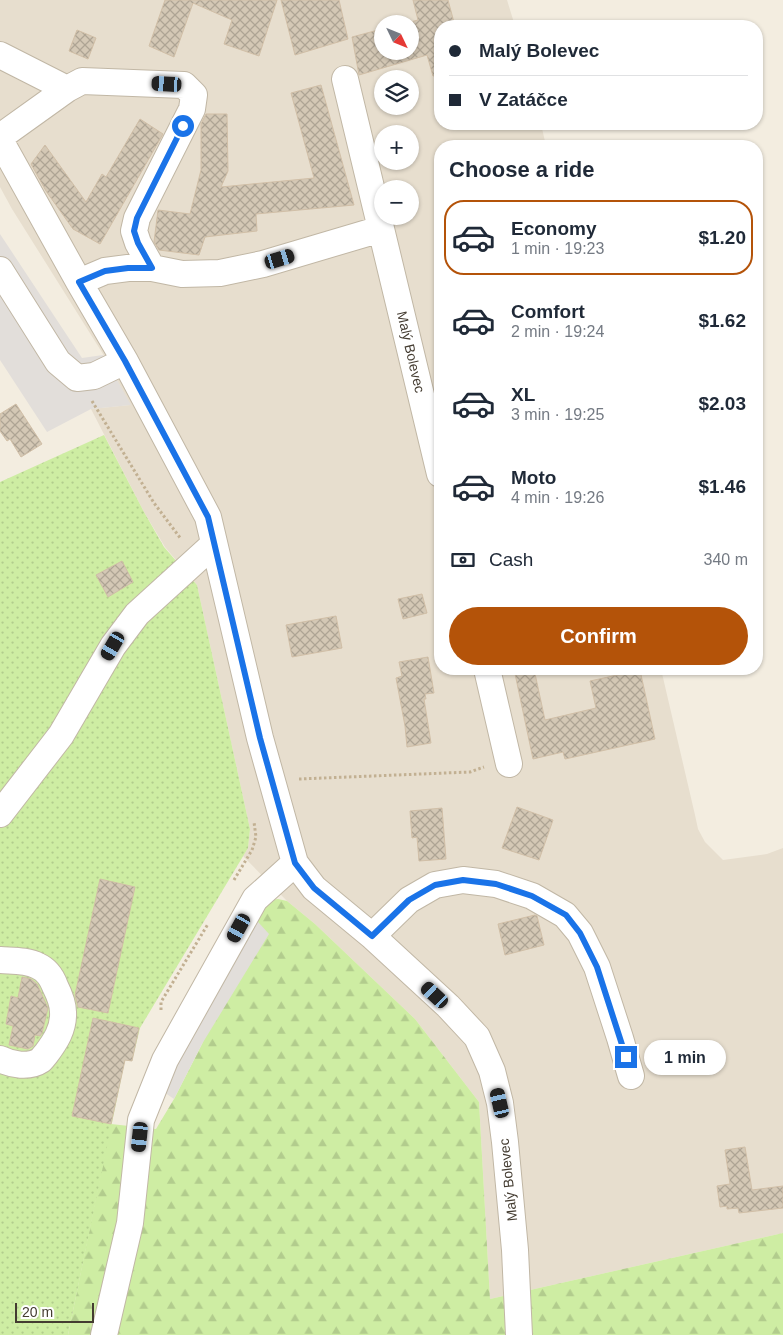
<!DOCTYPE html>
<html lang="en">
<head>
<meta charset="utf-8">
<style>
	body { margin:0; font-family:Arial,sans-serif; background:#f6f6f7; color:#1f2937; height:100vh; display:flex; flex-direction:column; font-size:19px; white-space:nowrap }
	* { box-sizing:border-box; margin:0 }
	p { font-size:16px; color:#747a83 }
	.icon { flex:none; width:28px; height:28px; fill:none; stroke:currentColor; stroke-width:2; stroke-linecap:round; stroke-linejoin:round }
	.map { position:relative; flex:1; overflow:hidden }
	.side { position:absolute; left:434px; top:140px; width:329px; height:535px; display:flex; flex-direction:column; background:#fff; border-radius:20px; box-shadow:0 1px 4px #0004 }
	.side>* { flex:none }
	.banner { position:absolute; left:434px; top:20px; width:329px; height:110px; border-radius:20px; box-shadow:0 1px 4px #0004; display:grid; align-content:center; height:110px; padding:0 15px; background:#fff }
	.needle { width:32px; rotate:133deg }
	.buttons { position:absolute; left:374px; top:15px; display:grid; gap:10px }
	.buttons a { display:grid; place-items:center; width:45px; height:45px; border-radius:50%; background:#fff; box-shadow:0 1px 4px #0004; font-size:25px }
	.scale { position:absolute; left:15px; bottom:12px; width:79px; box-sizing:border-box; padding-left:5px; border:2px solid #443c31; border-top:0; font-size:14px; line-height:18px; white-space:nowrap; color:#443c31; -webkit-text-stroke:4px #fff; paint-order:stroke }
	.end { position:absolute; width:22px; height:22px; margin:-11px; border:6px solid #1a73e8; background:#fff; box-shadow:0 0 0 2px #fff }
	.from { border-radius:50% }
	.bubble { position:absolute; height:35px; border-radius:18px; background:#fff; box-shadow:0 1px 4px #0004; font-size:16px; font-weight:700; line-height:35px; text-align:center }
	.car { position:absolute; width:15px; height:30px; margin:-15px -8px; border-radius:6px; box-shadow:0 0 4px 1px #0007; background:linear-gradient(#222 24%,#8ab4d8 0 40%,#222 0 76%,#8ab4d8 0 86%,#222 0) }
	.banner b { display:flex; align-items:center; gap:18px; height:48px; font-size:19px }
	.banner b+b { border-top:1px solid #e0e1e3 }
	.banner i { width:12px; height:12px; background:#1f2937 }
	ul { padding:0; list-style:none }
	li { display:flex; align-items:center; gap:15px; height:75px; margin:0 10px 8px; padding:0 5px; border:2px solid transparent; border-radius:20px }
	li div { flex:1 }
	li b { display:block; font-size:19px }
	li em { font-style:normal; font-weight:700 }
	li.on { border-color:#b45309 }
	li>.icon { width:45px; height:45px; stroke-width:1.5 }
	h2 { padding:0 15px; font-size:22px; line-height:60px }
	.pay { display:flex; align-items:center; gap:12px; height:55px; padding:0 15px; font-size:19px }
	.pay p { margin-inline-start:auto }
	.cta { display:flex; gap:10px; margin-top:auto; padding:10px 15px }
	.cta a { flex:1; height:58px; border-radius:30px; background:#b45309; color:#fff; font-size:20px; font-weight:700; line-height:58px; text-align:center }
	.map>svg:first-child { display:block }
	.residential { fill:#e7dece; fill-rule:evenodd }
	.forest { fill:url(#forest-firs) }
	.park { fill:url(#park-dots) }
	.parking { fill:#e2deda }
	.building { fill:url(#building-cross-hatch); stroke:#d1bfa7 }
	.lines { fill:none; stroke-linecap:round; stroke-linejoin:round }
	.minor-casing { stroke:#c1b7a5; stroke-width:28 }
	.path { stroke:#c2b092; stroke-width:3; stroke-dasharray:2.5 2.5; stroke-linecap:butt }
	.minor { stroke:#fff; stroke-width:26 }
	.route { stroke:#1a73e8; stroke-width:6 }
	.labels { text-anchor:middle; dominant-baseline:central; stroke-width:4; stroke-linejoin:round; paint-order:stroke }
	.street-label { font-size:14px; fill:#443c31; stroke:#fff }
</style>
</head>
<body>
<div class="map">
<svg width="783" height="1335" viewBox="0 0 783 1335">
	<defs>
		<pattern id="forest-firs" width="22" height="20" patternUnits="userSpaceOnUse" patternTransform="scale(1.25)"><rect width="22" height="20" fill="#ceeda3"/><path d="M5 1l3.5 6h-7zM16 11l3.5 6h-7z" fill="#b2cc8d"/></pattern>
		<pattern id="park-dots" width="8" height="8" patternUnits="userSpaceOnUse" patternTransform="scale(1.25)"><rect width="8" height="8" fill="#ceeda3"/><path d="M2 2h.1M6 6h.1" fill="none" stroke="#b2cc8d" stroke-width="1.8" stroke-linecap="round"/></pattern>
		<pattern id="building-cross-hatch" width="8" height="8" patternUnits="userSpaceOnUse" patternTransform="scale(1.25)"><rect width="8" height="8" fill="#d4c8b5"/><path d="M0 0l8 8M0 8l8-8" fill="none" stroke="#aea494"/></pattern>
	</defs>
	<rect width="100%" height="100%" fill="#f3ede0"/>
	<path class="residential" d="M 0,0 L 507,0 L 515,26 L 440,26 L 440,124 L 541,124 L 546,146 L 440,146 L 440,669 L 661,669 L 695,815 L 698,829 L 705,842 L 723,860 L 767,854 L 783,848 L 783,1233 L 490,1299 L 479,1102 L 415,1019 L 315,924 L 287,901 L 243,856 L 248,848 L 250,829 L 197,585 L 165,547 L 144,512 L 91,409 L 130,405 L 103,354 L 12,209 L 0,187 ZM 382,24 L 410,24 L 410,51 L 382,51 ZM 382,79 L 410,79 L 410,106 L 382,106 ZM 382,134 L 410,134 L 410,161 L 382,161 ZM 382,189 L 410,189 L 410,216 L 382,216 Z"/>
	<path class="forest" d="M 278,899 L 287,901 L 315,924 L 415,1019 L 479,1102 L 490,1299 L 783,1233 L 783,1335 L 68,1335 L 111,1124 L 156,1129 L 174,1099 L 202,1044 L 255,919 L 266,901 Z"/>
	<path class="park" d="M 104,435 L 144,512 L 164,547 L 197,585 L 250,829 L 248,848 L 140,1028 L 132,1061 L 125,1060 L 68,1335 L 0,1335 L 0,482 Z"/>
	<path class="parking" d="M 0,234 L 82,358 L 103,355 L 131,405 L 91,409 L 47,432 L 0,360 Z
		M 248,911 L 269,934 L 202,1044 L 174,1099 L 155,1086 Z"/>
	<path class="building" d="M 165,0 L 277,0 L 259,56 L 224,44 L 232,20 L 193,3 L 174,57 L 149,46 Z
		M 281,0 L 339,0 L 348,39 L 295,55 Z
		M 413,0 L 448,0 L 455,26 L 440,26 L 440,75 L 433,76 L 427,55 L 359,75 L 352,37 L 382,29 L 382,51 L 410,51 L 410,24 L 403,24 L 418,20 Z
		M 77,30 L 96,38 L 88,59 L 69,51 Z
		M 321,85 L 354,205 L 256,214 L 257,231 L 205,237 L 199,255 L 159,250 L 154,242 L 158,210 L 190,214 L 201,170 L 201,124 L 206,114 L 227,114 L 228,171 L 221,187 L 314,178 L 291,93 Z
		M 140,119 L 163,134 L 100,244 L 73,229 L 46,191 L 31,164 L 45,145 L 86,202 L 102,174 L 106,177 Z
		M 16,404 L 42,444 L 21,457 L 10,439 L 7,441 L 0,431 L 0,414 Z
		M 122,561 L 133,582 L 108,597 L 96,575 Z
		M 422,594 L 427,613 L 403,619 L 398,599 Z
		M 336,616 L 342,648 L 292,657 L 286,625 Z
		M 428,657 L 434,693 L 425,694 L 426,699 L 424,699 L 431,743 L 407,747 L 405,726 L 396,678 L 402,676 L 399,662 Z
		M 514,669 L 534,669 L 545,720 L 596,708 L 590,681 L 640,670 L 655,739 L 565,759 L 563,752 L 533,759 Z
		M 517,807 L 553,820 L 539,860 L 502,848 Z
		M 442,808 L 446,859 L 419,861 L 417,837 L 412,838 L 410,811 Z
		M 100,879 L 135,887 L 108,1013 L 78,1007 L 75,995 Z
		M 535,915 L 537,916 L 544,945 L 505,955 L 498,924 Z
		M 22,977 L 31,979 L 37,984 L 48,1008 L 42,1033 L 40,1036 L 35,1035 L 33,1046 L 28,1049 L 9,1045 L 13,1026 L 6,1024 L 11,996 L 18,998 Z
		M 93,1018 L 139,1028 L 132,1061 L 125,1060 L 111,1124 L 72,1116 Z
		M 745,1147 L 752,1190 L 783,1186 L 783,1208 L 739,1213 L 738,1208 L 727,1209 L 727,1206 L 720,1207 L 717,1186 L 730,1184 L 725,1150 Z"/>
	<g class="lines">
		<g class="minor-casing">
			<path id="minor" d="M 0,55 L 67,89 L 82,81 L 184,85 L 194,95 L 192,109 L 137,218 L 134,231 L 138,243 L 152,268
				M 345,79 L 440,474
				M 0,137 L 67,89
				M 0,140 L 79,282 L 125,361 L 208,517 L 260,738 L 295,863 L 314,888 L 372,936 L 448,1006 L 477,1037 L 492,1071 L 500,1103 L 505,1142 L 515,1250 L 519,1335
				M 0,270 L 58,362 L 77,378 L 94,376 L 125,361
				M 79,282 L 105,271 L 128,268 L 152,268 L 182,274 L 220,273 L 263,264 L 381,229
				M 487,669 L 509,764
				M 0,814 L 61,735 L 113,646 L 137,614 L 214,544
				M 372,936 L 409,900 L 435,885 L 463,880 L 496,884 L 532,896 L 565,915 L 580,933 L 597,967 L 620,1038 L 631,1076
				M 0,960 C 12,961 27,960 38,966 C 47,970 52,978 55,986 C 59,994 63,1003 63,1012 C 64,1029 55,1042 46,1054 C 45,1055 41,1060 41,1060 C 29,1068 12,1065 0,1059
				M 104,1335 L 130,1223 L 141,1120 L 165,1060 L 255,899 L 295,863"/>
		</g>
		<path class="path" d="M 92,401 L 154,503 L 181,539
			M 299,779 L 470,772 L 484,767
			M 234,880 L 252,850 L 256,837 L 254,822
			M 161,1010 L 161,1002 L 208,924"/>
		<use href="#minor" class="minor"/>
	</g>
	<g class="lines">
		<path class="route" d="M 183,126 L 137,218 L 134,231 L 138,243 L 152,268 L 128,268 L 105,271 L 79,282 L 125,361 L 208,517 L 260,738 L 295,863 L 314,888 L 372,936 L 409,900 L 435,885 L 463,880 L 496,884 L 532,896 L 566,915 L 580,933 L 597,967 L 626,1057"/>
	</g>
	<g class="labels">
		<g class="street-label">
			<text transform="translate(411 352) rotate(77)">Malý Bolevec</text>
			<text transform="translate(508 1180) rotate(-96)">Malý Bolevec</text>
		</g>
	</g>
</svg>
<div class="buttons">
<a><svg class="needle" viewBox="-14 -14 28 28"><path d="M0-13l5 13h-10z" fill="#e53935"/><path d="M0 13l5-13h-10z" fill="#747a83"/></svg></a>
<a><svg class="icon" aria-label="layers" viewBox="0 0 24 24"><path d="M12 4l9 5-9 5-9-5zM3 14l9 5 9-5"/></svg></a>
<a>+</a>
<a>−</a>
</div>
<div class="scale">20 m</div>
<i class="end from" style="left:183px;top:126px"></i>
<i class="end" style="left:626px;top:1057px"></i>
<div class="bubble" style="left:644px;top:1040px;width:82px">1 min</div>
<i class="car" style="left:167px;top:84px;rotate:273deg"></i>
<i class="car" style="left:280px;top:259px;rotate:73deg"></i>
<i class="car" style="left:113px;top:646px;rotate:210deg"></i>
<i class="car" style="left:239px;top:928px;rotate:209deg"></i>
<i class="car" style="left:435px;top:995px;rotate:313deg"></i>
<i class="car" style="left:500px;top:1103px;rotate:347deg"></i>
<i class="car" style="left:140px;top:1137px;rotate:186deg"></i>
<div class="banner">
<b><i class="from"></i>Malý Bolevec</b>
<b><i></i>V Zatáčce</b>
</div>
<section class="side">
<h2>Choose a ride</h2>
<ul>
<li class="on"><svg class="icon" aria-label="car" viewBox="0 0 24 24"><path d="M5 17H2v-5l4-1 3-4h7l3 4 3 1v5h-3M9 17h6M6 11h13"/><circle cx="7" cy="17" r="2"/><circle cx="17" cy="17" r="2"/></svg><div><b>Economy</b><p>1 min · 19:23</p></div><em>$1.20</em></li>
<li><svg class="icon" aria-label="car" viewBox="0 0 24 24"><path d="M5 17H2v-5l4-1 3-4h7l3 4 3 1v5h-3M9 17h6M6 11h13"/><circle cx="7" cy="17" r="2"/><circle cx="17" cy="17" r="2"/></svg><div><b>Comfort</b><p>2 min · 19:24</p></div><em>$1.62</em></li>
<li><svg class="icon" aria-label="car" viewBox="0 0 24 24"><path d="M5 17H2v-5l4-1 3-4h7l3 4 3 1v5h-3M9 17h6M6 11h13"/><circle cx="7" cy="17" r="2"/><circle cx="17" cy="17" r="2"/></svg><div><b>XL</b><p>3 min · 19:25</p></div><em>$2.03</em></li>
<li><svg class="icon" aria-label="car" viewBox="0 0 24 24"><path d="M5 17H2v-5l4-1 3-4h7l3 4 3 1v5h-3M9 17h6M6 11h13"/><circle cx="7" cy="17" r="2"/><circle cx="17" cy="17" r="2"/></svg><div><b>Moto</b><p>4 min · 19:26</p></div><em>$1.46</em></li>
</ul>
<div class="pay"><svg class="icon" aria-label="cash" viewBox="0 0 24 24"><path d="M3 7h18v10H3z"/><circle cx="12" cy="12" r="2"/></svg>Cash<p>340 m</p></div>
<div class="cta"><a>Confirm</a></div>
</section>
</div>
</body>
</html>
